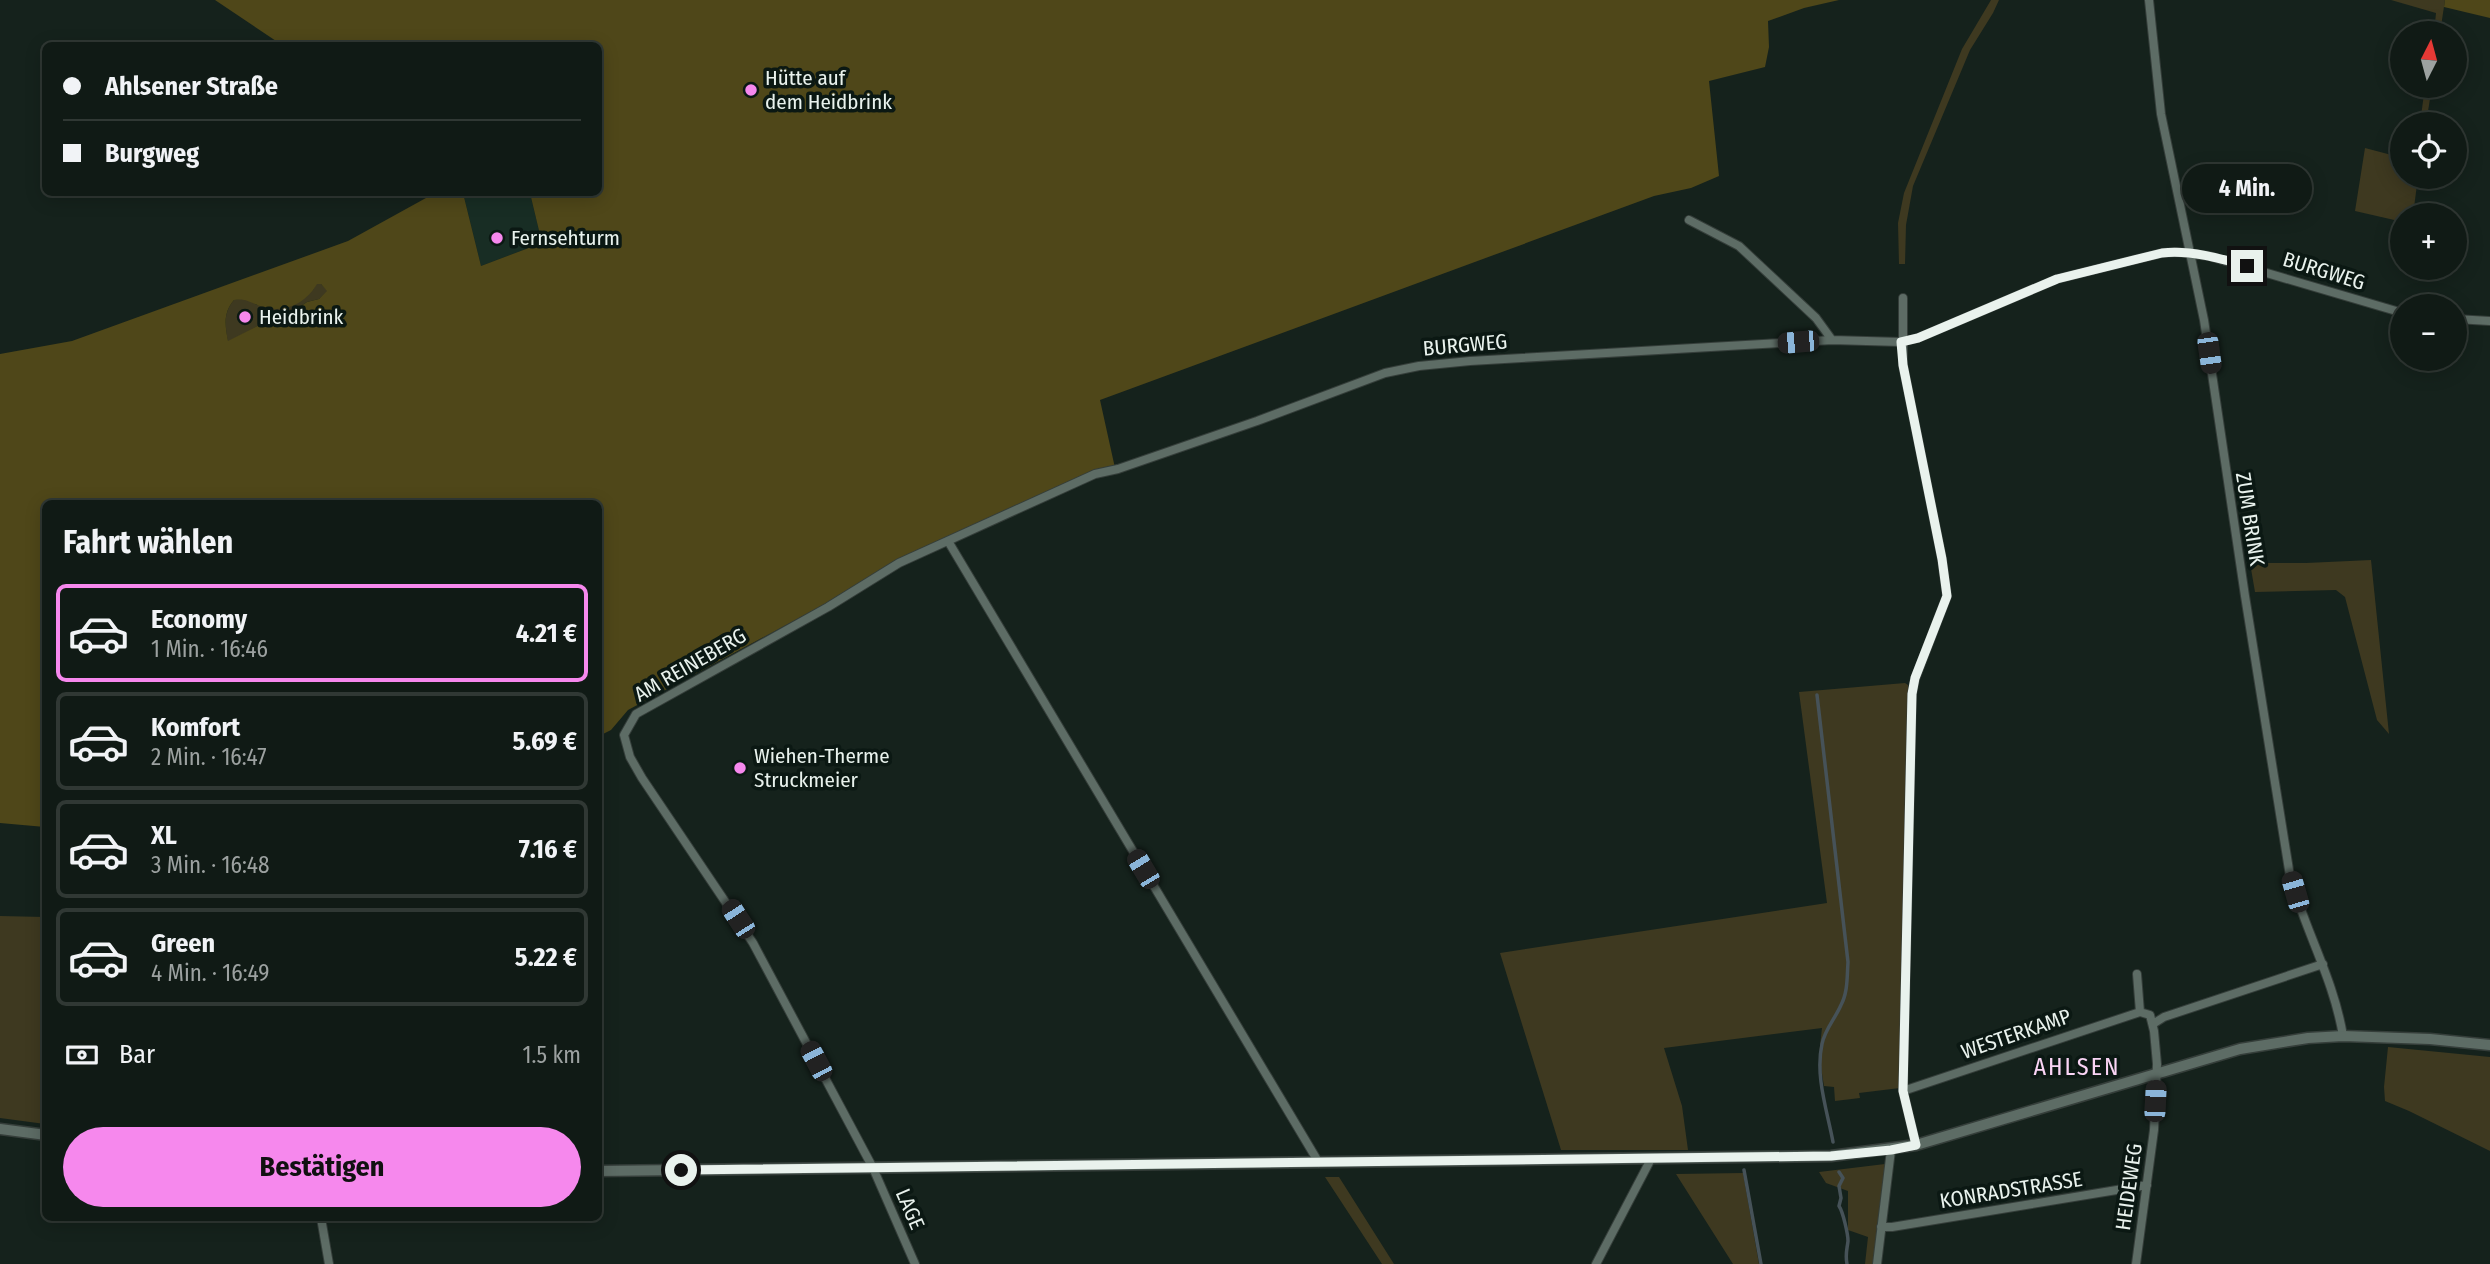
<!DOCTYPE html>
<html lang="de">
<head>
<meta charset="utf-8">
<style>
	body { margin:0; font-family:"Fira Sans Condensed",sans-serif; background:#1e2722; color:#f1f3f6; height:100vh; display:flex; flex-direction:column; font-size:26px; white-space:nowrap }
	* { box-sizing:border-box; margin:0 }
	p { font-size:23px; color:#9ca1a0 }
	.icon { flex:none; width:38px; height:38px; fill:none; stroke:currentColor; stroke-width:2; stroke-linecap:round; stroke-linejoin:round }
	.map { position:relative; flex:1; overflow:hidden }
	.details { position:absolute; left:42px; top:500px; width:560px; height:721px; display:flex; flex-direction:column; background:#101a15; border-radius:10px; box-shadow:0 4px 18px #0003,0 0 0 2px #303834 }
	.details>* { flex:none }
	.guide { position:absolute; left:42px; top:42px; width:560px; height:154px; border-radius:10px; box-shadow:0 4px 18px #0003,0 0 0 2px #303834; display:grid; align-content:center; height:154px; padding:0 21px; background:#101a15 }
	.needle { width:46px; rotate:6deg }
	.tools { position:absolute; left:2390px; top:21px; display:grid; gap:14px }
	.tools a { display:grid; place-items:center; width:77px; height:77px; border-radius:50%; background:#101a15; box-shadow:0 4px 18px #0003,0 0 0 2px #303834; font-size:35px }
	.end { position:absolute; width:32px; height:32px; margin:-16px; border:9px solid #e9f2ed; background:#111; box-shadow:0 0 0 4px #111 }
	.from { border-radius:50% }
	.bubble { position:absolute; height:49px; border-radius:24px; background:#101a15; box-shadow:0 4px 18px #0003,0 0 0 2px #303834; font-size:23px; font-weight:700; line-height:49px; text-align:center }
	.car { position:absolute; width:21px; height:42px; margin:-21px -10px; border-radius:9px; box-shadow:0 0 5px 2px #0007; background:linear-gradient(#222 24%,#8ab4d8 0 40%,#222 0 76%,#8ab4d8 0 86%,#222 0) }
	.guide b { display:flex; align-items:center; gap:24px; height:66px; font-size:26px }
	.guide b+b { border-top:2px solid #303834 }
	.guide i { width:18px; height:18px; background:#f1f3f6 }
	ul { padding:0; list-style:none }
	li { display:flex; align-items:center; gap:21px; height:98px; margin:0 14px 10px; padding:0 7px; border:4px solid #303834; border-radius:10px }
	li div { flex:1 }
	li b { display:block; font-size:26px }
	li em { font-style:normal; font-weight:700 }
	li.current { border-color:#f688ed }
	li>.icon { width:63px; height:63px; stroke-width:1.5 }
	h2 { padding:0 21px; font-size:32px; line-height:84px }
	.pay { display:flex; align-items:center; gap:18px; height:77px; padding:0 21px; font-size:26px }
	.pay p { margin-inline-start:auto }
	.primary-button { display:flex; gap:14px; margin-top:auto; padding:14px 21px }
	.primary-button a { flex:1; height:80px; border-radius:42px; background:#f688ed; color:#111; font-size:28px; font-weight:700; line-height:80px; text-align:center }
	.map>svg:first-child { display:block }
	.built { fill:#182d24 }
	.green { fill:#3e3920 }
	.forest { fill:#4f4719; fill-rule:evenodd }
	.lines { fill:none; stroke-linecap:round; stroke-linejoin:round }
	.stream { stroke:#465258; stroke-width:3.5 }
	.street-casing { stroke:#353e3a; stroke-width:10 }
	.secondary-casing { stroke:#353e3a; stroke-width:13 }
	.street { stroke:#5d6c65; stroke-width:8 }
	.secondary { stroke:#5d6c65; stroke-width:10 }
	.route { stroke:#e9f2ed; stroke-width:9 }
	.poi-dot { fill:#f688ed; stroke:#0b1813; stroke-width:2.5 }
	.labels { text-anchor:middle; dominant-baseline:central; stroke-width:7; stroke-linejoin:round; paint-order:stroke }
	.poi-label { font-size:21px; fill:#e9f2ed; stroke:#0b1813; text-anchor:start }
	.street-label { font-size:21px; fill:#e9f2ed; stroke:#0b1813 }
	.quarter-label { font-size:24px; letter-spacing:2px; fill:#fad4f5; stroke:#0b1813 }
</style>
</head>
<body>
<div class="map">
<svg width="2490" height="1264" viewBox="0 0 2490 1264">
	<rect width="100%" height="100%" fill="#15221c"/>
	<path class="built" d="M 463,193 L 530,193 L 542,243 L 481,266 Z"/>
	<path class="green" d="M 1991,0 L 1999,0 L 1993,13 L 1970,50 L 1913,186 L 1906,225 L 1905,264 L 1899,264 L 1898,223 L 1904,193 L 1962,49 Z
		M 2391,0 L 2445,0 L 2440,33 L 2434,33 L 2436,13 Z
		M 2425,86 L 2432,86 L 2426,124 L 2420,124 Z
		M 2365,148 L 2403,158 L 2403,177 L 2418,177 L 2413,215 L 2403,215 L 2403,222 L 2355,211 Z
		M 316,284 L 321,284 L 328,291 L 319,299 L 307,302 L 292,312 L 269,320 L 228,342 C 225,325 223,313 234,300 L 245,298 L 257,305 L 313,290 Z
		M 2371,560 L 2389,734 L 2377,720 L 2345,597 L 2336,590 L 2255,592 L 2250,563 L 2306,563 Z
		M 1905,683 L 1908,685 L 1908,693 L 1900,1088 L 1859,1093 L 1860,1098 L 1835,1101 L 1834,1087 L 1824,1086 L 1819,1055 L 1822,1028 L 1664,1048 L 1682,1106 L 1688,1150 L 1561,1150 L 1500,953 L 1827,903 L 1799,692 Z
		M 0,916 L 45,917 L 45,1124 L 0,1118 Z
		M 2388,1047 L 2490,1057 L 2490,1151 L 2409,1111 L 2385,1101 L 2384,1087 Z
		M 1885,1164 L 1874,1264 L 1865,1264 L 1868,1237 L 1848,1230 L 1848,1191 L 1826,1183 L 1819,1172 Z
		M 1743,1173 L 1759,1264 L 1733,1264 L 1676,1174 Z
		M 1325,1177 L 1339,1177 L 1394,1264 L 1382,1264 Z"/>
	<path class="forest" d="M 215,0 L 1839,0 L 1804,8 L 1768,21 L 1769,47 L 1765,67 L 1709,81 L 1719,176 L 1691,188 L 1654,196 L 1100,400 L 1115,468 L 898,560 L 825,604 L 628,710 L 611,730 L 599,736 L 598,504 L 46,504 L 45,827 L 0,823 L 0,354 L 72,341 L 348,241 L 435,193 L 463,193 L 481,266 L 542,243 L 530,193 L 598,192 L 598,46 L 282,45 ZM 317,284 L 321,284 L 327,291 L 319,299 L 307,302 L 292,312 L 269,320 L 228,341 C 225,325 223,313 234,300 C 245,298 249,302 260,306 C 282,314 305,305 317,284 Z
		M 2445,0 L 2490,0 L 2490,18 L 2444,7 Z"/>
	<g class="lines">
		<path class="stream" d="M 1817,695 L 1848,962 C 1847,976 1848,992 1841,1005 C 1835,1019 1825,1029 1822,1044 C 1815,1076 1827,1110 1833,1142
			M 1744,1170 L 1761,1264
			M 1839,1172 L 1843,1178 L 1839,1186 L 1841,1198 L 1839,1206 C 1843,1212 1848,1234 1848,1241 C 1847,1250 1845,1254 1847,1264"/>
		<g class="street-casing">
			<path id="street" d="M 2149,0 L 2161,114 L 2204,320 L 2245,596 L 2290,876 C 2305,930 2334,980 2343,1036
				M 1689,220 L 1739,246 L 1816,318 L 1832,340
				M 1903,298 L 1903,365 L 1942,559 L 1947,596 L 1915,679 L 1912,694 L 1903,1091 L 1916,1145
				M 2455,319 L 2490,321
				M 948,541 L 1319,1163
				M 2137,974 L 2140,1012
				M 2153,1024 L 2164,1017 L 2323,964
				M 1903,1091 L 2140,1012 L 2150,1015 L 2154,1031 L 2157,1064 L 2154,1130 L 2136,1264
				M 321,1218 L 329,1264
				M 1881,1227 L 1892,1227 L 2147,1185
				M 915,1264 L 873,1168 L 753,943 L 642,778 L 630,757 L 624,735 L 636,714 L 828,607 L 899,563 L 1095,474 L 1118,469 L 1257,421 L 1385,373 L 1419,366 L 1470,361 L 1832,340 L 1901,342 L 1918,338 L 2057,279 L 2162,253 L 2177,252 L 2209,256 L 2403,313
				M 1596,1264 L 1651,1159
				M 1877,1264 L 1891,1150"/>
		</g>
		<g class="secondary-casing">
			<path id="secondary" d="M 0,1129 L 46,1135
				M 598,1171 L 1831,1156 L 1916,1145 L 2240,1049 L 2308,1038 L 2343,1036 L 2430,1039 L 2490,1045"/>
		</g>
		<use href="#street" class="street"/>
		<use href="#secondary" class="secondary"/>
	</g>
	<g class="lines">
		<path class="route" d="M 681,1170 L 1831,1156 L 1891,1150 L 1916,1145 L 1903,1091 L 1912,694 L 1915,678 L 1947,596 L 1942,559 L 1903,365 L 1901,342 L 1918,338 L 2057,279 L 2162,253 C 2191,250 2219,258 2247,266"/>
	</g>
	<g class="poi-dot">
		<circle cx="751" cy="90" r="7"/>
		<circle cx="497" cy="238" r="7"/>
		<circle cx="245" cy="317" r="7"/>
		<circle cx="740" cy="768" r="7"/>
	</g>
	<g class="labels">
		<g class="poi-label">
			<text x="765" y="78">Hütte auf<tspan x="765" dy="24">dem Heidbrink</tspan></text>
			<text x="511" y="238">Fernsehturm</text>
			<text x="259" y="317">Heidbrink</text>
			<text x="754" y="756">Wiehen-Therme<tspan x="754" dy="24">Struckmeier</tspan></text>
		</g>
		<g class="street-label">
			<text transform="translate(2324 271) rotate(17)">BURGWEG</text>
			<text transform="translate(1465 345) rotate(-5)">BURGWEG</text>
			<text transform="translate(2250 519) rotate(81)">ZUM BRINK</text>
			<text transform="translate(690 665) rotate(-30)">AM REINEBERG</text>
			<text transform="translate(2016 1034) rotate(-19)">WESTERKAMP</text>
			<text transform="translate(2129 1187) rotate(-82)">HEIDEWEG</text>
			<text transform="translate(2011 1190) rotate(-9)">KONRADSTRASSE</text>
			<text transform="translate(910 1209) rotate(67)">LAGE</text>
		</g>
		<g class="quarter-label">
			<text x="2077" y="1067">AHLSEN</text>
		</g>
	</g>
</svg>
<div class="tools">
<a><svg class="needle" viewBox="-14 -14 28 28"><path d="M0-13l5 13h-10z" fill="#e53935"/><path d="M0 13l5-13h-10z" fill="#9ca1a0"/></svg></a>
<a><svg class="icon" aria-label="locate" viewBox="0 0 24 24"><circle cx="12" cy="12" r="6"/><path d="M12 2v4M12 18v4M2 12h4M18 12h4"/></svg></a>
<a>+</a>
<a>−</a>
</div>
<i class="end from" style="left:681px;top:1170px"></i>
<i class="end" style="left:2247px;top:266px"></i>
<div class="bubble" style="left:2182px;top:164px;width:130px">4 Min.</div>
<i class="car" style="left:1798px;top:342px;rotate:265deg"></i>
<i class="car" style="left:2209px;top:353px;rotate:172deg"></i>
<i class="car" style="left:1143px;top:869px;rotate:329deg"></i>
<i class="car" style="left:2295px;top:892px;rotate:344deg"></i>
<i class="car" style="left:738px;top:919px;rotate:327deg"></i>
<i class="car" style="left:816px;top:1061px;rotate:332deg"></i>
<i class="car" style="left:2155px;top:1101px;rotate:3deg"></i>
<div class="guide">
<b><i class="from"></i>Ahlsener Straße</b>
<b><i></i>Burgweg</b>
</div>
<section class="details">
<h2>Fahrt wählen</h2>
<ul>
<li class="current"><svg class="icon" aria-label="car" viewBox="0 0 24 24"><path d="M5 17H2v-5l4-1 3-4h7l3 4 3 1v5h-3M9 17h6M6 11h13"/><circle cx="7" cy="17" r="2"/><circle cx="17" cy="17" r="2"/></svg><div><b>Economy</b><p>1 Min. · 16:46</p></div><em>4.21 €</em></li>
<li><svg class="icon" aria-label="car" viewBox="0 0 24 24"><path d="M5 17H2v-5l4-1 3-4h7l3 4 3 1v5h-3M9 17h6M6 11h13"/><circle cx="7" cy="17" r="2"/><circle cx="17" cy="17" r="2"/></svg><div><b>Komfort</b><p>2 Min. · 16:47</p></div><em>5.69 €</em></li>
<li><svg class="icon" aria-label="car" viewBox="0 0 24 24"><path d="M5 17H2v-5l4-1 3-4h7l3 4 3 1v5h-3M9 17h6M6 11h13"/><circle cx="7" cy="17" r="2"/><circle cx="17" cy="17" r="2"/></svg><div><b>XL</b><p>3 Min. · 16:48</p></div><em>7.16 €</em></li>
<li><svg class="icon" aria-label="car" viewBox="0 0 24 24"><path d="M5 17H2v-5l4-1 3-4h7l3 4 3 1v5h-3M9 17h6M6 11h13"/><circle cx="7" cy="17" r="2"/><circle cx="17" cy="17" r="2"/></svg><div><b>Green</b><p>4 Min. · 16:49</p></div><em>5.22 €</em></li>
</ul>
<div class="pay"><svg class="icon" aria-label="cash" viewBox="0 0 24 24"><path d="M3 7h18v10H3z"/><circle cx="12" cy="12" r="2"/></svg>Bar<p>1.5 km</p></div>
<div class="primary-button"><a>Bestätigen</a></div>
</section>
</div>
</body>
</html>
